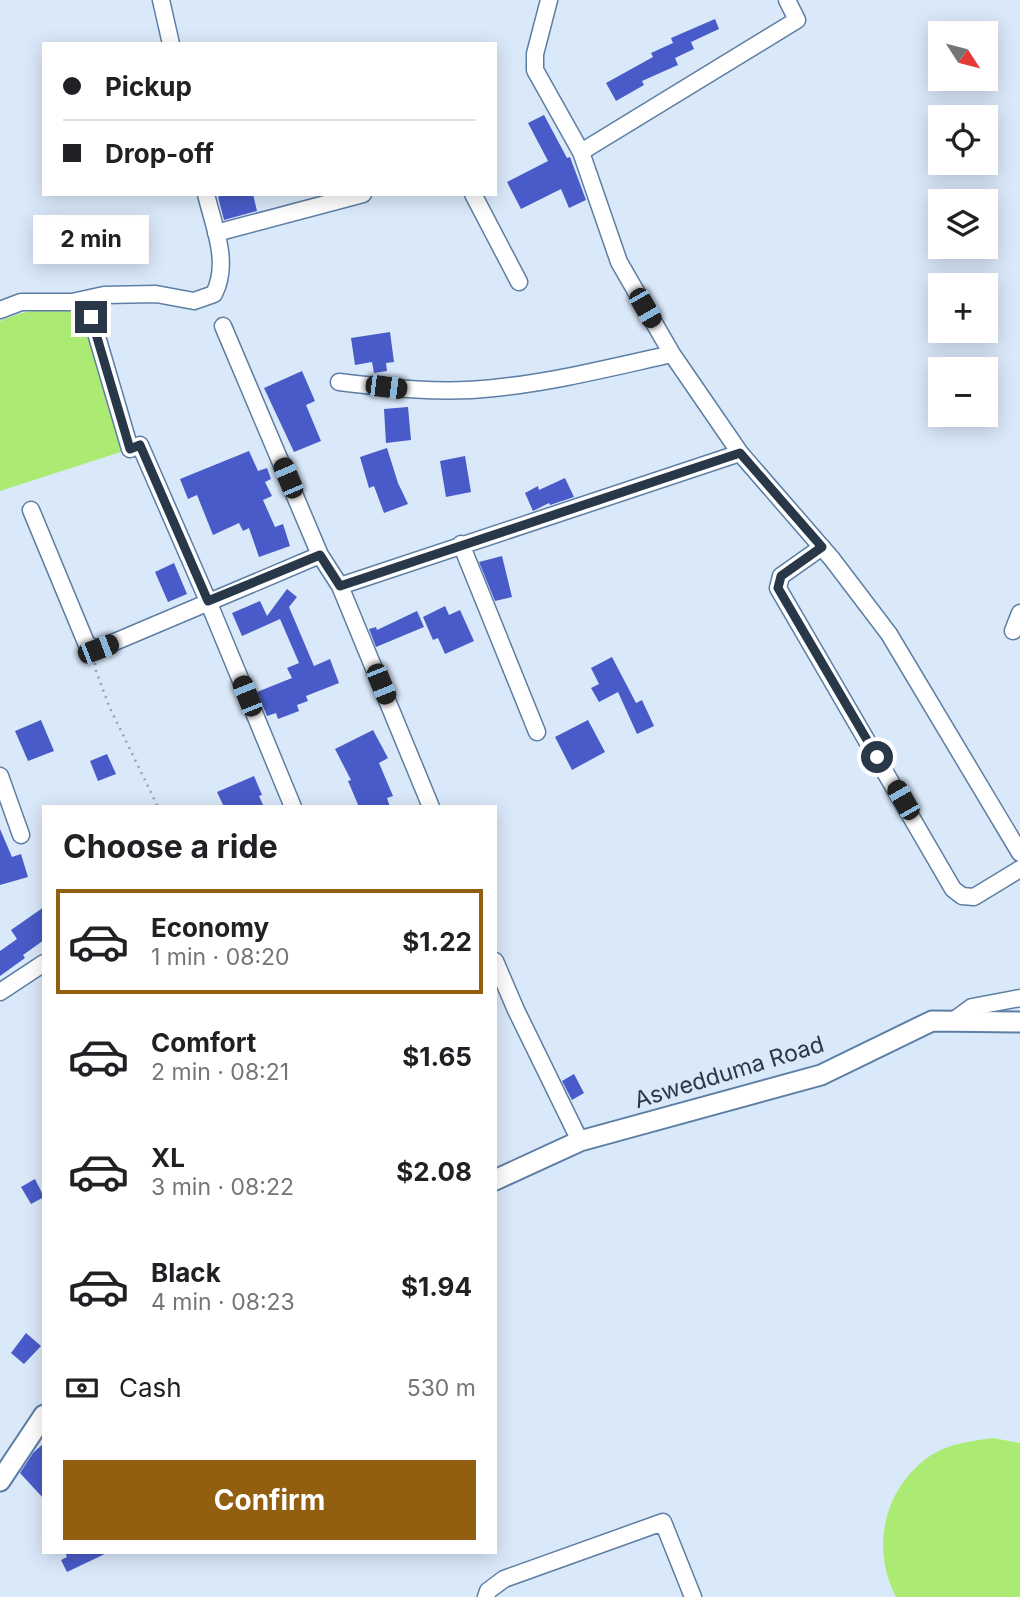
<!DOCTYPE html>
<html lang="en">
<head>
<meta charset="utf-8">
<style>
	body { margin:0; font-family:Inter,sans-serif; background:#f2f2f2; color:#202124; height:100vh; display:flex; flex-direction:column; font-size:26px; white-space:nowrap }
	* { box-sizing:border-box; margin:0 }
	p { font-size:23px; color:#757577 }
	.icon { flex:none; width:38px; height:38px; fill:none; stroke:currentColor; stroke-width:2; stroke-linecap:round; stroke-linejoin:round }
	.map { position:relative; flex:1; overflow:hidden }
	.sheet { position:absolute; left:42px; top:805px; width:455px; height:749px; display:flex; flex-direction:column; background:#fff; border-radius:0px; box-shadow:0 4px 18px #0003 }
	.sheet>* { flex:none }
	.banner { position:absolute; left:42px; top:42px; width:455px; height:154px; border-radius:0px; box-shadow:0 4px 18px #0003; display:grid; align-content:center; height:154px; padding:0 21px; background:#fff }
	.needle { width:46px; rotate:126deg }
	.buttons { position:absolute; left:928px; top:21px; display:grid; gap:14px }
	.buttons a { display:grid; place-items:center; width:70px; height:70px; border-radius:0px; background:#fff; box-shadow:0 4px 18px #0003; font-size:35px }
	.end { position:absolute; width:32px; height:32px; margin:-16px; border:9px solid #293848; background:#fff; box-shadow:0 0 0 4px #fff }
	.from { border-radius:50% }
	.bubble { position:absolute; height:49px; border-radius:0px; background:#fff; box-shadow:0 4px 18px #0003; font-size:23px; font-weight:700; line-height:49px; text-align:center }
	.car { position:absolute; width:21px; height:42px; margin:-21px -10px; border-radius:9px; box-shadow:0 0 5px 2px #0007; background:linear-gradient(#222 24%,#8ab4d8 0 40%,#222 0 76%,#8ab4d8 0 86%,#222 0) }
	.banner b { display:flex; align-items:center; gap:24px; height:66px; font-size:26px }
	.banner b+b { border-top:2px solid #e0e0e0 }
	.banner i { width:18px; height:18px; background:#202124 }
	ul { padding:0; list-style:none }
	li { display:flex; align-items:center; gap:21px; height:105px; margin:0 14px 10px; padding:0 7px; border:4px solid transparent; border-radius:0px }
	li div { flex:1 }
	li b { display:block; font-size:26px }
	li em { font-style:normal; font-weight:700 }
	li.selected { border-color:#915f0f }
	li>.icon { width:63px; height:63px; stroke-width:1.5 }
	h2 { padding:0 21px; font-size:32px; line-height:84px }
	.pay { display:flex; align-items:center; gap:18px; height:77px; padding:0 21px; font-size:26px }
	.pay p { margin-inline-start:auto }
	.button { display:flex; gap:14px; margin-top:auto; padding:14px 21px }
	.button a { flex:1; height:80px; border-radius:0px; background:#915f0f; color:#fff; font-size:28px; font-weight:700; line-height:80px; text-align:center }
	.map>svg:first-child { display:block }
	.green { fill:#abeb73 }
	.building { fill:#495bc8 }
	.lines { fill:none; stroke-linecap:round; stroke-linejoin:round }
	.minor-casing { stroke:#5d7ea5; stroke-width:19 }
	.tertiary-casing { stroke:#5d7ea5; stroke-width:23 }
	.path { stroke:#93a2b3; stroke-width:2.5; stroke-dasharray:2 5; stroke-linecap:butt }
	.minor { stroke:#fff; stroke-width:16 }
	.tertiary { stroke:#fff; stroke-width:19 }
	.route { stroke:#293848; stroke-width:9 }
	.labels { text-anchor:middle; dominant-baseline:central; stroke-width:7; stroke-linejoin:round; paint-order:stroke }
	.street-label { font-size:23px; fill:#293848; stroke:#dae9fa }
</style>
</head>
<body>
<div class="map">
<svg width="1020" height="1597" viewBox="0 0 1020 1597">
	<rect width="100%" height="100%" fill="#dae9fa"/>
	<path class="green" d="M 86,299 L 130,449 L 0,491 L 0,321 L 18,314 Z
		M 993,1438 L 1020,1443 L 1020,1597 L 896,1597 C 871,1549 883,1491 927,1458 C 946,1444 970,1441 993,1438 Z"/>
	<path class="building" d="M 715,19 L 719,29 L 691,42 L 694,49 L 675,58 L 678,65 L 642,81 L 644,85 L 616,101 L 606,83 L 653,57 L 651,53 L 673,43 L 671,38 Z
		M 544,115 L 567,158 L 570,157 L 586,200 L 569,208 L 561,189 L 521,209 L 507,182 L 548,161 L 528,123 Z
		M 222,194 L 253,194 L 257,211 L 224,220 L 218,197 Z
		M 390,332 L 394,362 L 386,363 L 387,371 L 374,373 L 372,362 L 355,365 L 351,338 Z
		M 302,371 L 315,401 L 306,405 L 321,441 L 294,452 L 264,388 Z
		M 408,407 L 411,440 L 386,443 L 384,409 Z
		M 387,448 L 398,483 L 408,504 L 384,513 L 374,486 L 369,488 L 360,457 Z
		M 249,451 L 258,471 L 267,468 L 271,479 L 265,482 L 272,496 L 263,500 L 275,527 L 283,524 L 290,546 L 259,557 L 249,528 L 243,531 L 239,523 L 213,535 L 197,495 L 188,499 L 180,479 Z
		M 465,456 L 471,492 L 446,497 L 440,461 Z
		M 565,478 L 574,497 L 550,505 L 549,503 L 533,511 L 525,493 L 538,486 L 539,490 Z
		M 502,556 L 512,597 L 495,601 L 479,562 Z
		M 174,563 L 187,594 L 168,602 L 155,572 Z
		M 287,589 L 297,597 L 289,607 L 314,666 L 330,659 L 339,683 L 306,696 L 308,701 L 297,705 L 299,711 L 278,719 L 276,713 L 267,716 L 257,692 L 292,678 L 287,668 L 299,663 L 280,619 L 242,636 L 232,613 L 260,601 L 267,616 Z
		M 445,606 L 449,615 L 460,610 L 474,641 L 445,654 L 438,638 L 433,640 L 423,617 Z
		M 417,611 L 424,627 L 376,647 L 369,629 L 376,627 L 377,630 Z
		M 612,657 L 636,703 L 642,700 L 654,726 L 637,734 L 618,692 L 599,702 L 591,688 L 599,684 L 591,668 Z
		M 41,720 L 54,751 L 28,761 L 15,731 Z
		M 588,720 L 605,752 L 572,770 L 555,737 Z
		M 373,730 L 388,758 L 379,763 L 393,796 L 387,798 L 390,807 L 359,807 L 348,781 L 351,780 L 335,749 Z
		M 107,754 L 116,774 L 98,781 L 90,761 Z
		M 254,776 L 262,795 L 259,796 L 264,807 L 224,807 L 217,792 Z
		M 0,829 L 12,857 L 21,854 L 28,877 L 0,885 Z
		M 44,907 L 44,940 L 23,955 L 25,958 L 0,976 L 0,951 L 17,939 L 11,930 Z
		M 574,1074 L 584,1093 L 572,1100 L 562,1081 Z
		M 35,1179 L 44,1197 L 31,1204 L 21,1187 Z
		M 26,1333 L 41,1346 L 24,1364 L 11,1353 Z
		M 44,1443 L 44,1499 L 20,1473 L 33,1453 Z
		M 65,1552 L 109,1552 L 67,1572 L 61,1560 L 67,1557 Z"/>
	<g class="lines">
		<g class="minor-casing">
			<path id="minor" d="M 161,0 L 171,44
				M 549,0 L 535,54 L 535,70 L 581,152 L 619,262 L 672,354
				M 581,152 L 797,20 L 787,0
				M 473,194 L 519,282
				M 216,233 L 363,194
				M 86,299 L 130,449 L 140,445 L 208,601 L 293,807
				M 0,310 L 21,302 L 72,302 L 104,295 L 156,294 L 194,301 L 214,294 C 230,262 214,228 206,194
				M 223,326 L 320,555 L 340,586
				M 339,382 C 390,388 442,394 494,388 C 554,382 613,367 672,354 L 740,453
				M 31,510 L 87,645 L 98,649 L 320,555
				M 461,544 L 537,732
				M 822,547 L 781,576 L 778,588 L 953,889 L 962,896 L 974,897 L 1020,869
				M 1013,631 L 1020,613
				M 0,776 L 21,835
				M 431,807 L 340,586 L 740,453 L 832,559 L 889,634 L 1020,853
				M 495,961 L 516,1010 L 580,1141
				M 0,992 L 44,963
				M 953,1021 L 972,1007 L 1020,998
				M 486,1597 L 488,1591 L 504,1579 L 663,1522 L 693,1597"/>
		</g>
		<g class="tertiary-casing">
			<path id="tertiary" d="M 495,1180 L 580,1141 L 821,1075 L 932,1021 L 1020,1022
				M 0,1481 L 44,1415"/>
		</g>
		<path class="path" d="M 95,663 L 96,671 L 109,706 L 158,807"/>
		<use href="#minor" class="minor"/>
		<use href="#tertiary" class="tertiary"/>
	</g>
	<g class="lines">
		<path class="route" d="M 91,317 L 130,449 L 140,445 L 208,601 L 320,555 L 340,586 L 740,453 L 822,547 L 781,576 L 778,588 L 877,757"/>
	</g>
	<g class="labels">
		<g class="street-label">
			<text transform="translate(729 1072) rotate(-17)">Aswedduma Road</text>
		</g>
	</g>
</svg>
<div class="buttons">
<a><svg class="needle" viewBox="-14 -14 28 28"><path d="M0-13l5 13h-10z" fill="#e53935"/><path d="M0 13l5-13h-10z" fill="#757577"/></svg></a>
<a><svg class="icon" aria-label="locate" viewBox="0 0 24 24"><circle cx="12" cy="12" r="6"/><path d="M12 2v4M12 18v4M2 12h4M18 12h4"/></svg></a>
<a><svg class="icon" aria-label="layers" viewBox="0 0 24 24"><path d="M12 4l9 5-9 5-9-5zM3 14l9 5 9-5"/></svg></a>
<a>+</a>
<a>−</a>
</div>
<i class="end from" style="left:877px;top:757px"></i>
<i class="end" style="left:91px;top:317px"></i>
<div class="bubble" style="left:33px;top:215px;width:116px">2 min</div>
<i class="car" style="left:645px;top:308px;rotate:150deg"></i>
<i class="car" style="left:386px;top:387px;rotate:97deg"></i>
<i class="car" style="left:288px;top:478px;rotate:337deg"></i>
<i class="car" style="left:98px;top:649px;rotate:69deg"></i>
<i class="car" style="left:381px;top:684px;rotate:158deg"></i>
<i class="car" style="left:247px;top:696px;rotate:338deg"></i>
<i class="car" style="left:903px;top:800px;rotate:330deg"></i>
<div class="banner">
<b><i class="from"></i>Pickup</b>
<b><i></i>Drop-off</b>
</div>
<section class="sheet">
<h2>Choose a ride</h2>
<ul>
<li class="selected"><svg class="icon" aria-label="car" viewBox="0 0 24 24"><path d="M5 17H2v-5l4-1 3-4h7l3 4 3 1v5h-3M9 17h6M6 11h13"/><circle cx="7" cy="17" r="2"/><circle cx="17" cy="17" r="2"/></svg><div><b>Economy</b><p>1 min · 08:20</p></div><em>$1.22</em></li>
<li><svg class="icon" aria-label="car" viewBox="0 0 24 24"><path d="M5 17H2v-5l4-1 3-4h7l3 4 3 1v5h-3M9 17h6M6 11h13"/><circle cx="7" cy="17" r="2"/><circle cx="17" cy="17" r="2"/></svg><div><b>Comfort</b><p>2 min · 08:21</p></div><em>$1.65</em></li>
<li><svg class="icon" aria-label="car" viewBox="0 0 24 24"><path d="M5 17H2v-5l4-1 3-4h7l3 4 3 1v5h-3M9 17h6M6 11h13"/><circle cx="7" cy="17" r="2"/><circle cx="17" cy="17" r="2"/></svg><div><b>XL</b><p>3 min · 08:22</p></div><em>$2.08</em></li>
<li><svg class="icon" aria-label="car" viewBox="0 0 24 24"><path d="M5 17H2v-5l4-1 3-4h7l3 4 3 1v5h-3M9 17h6M6 11h13"/><circle cx="7" cy="17" r="2"/><circle cx="17" cy="17" r="2"/></svg><div><b>Black</b><p>4 min · 08:23</p></div><em>$1.94</em></li>
</ul>
<div class="pay"><svg class="icon" aria-label="cash" viewBox="0 0 24 24"><path d="M3 7h18v10H3z"/><circle cx="12" cy="12" r="2"/></svg>Cash<p>530 m</p></div>
<div class="button"><a>Confirm</a></div>
</section>
</div>
</body>
</html>
